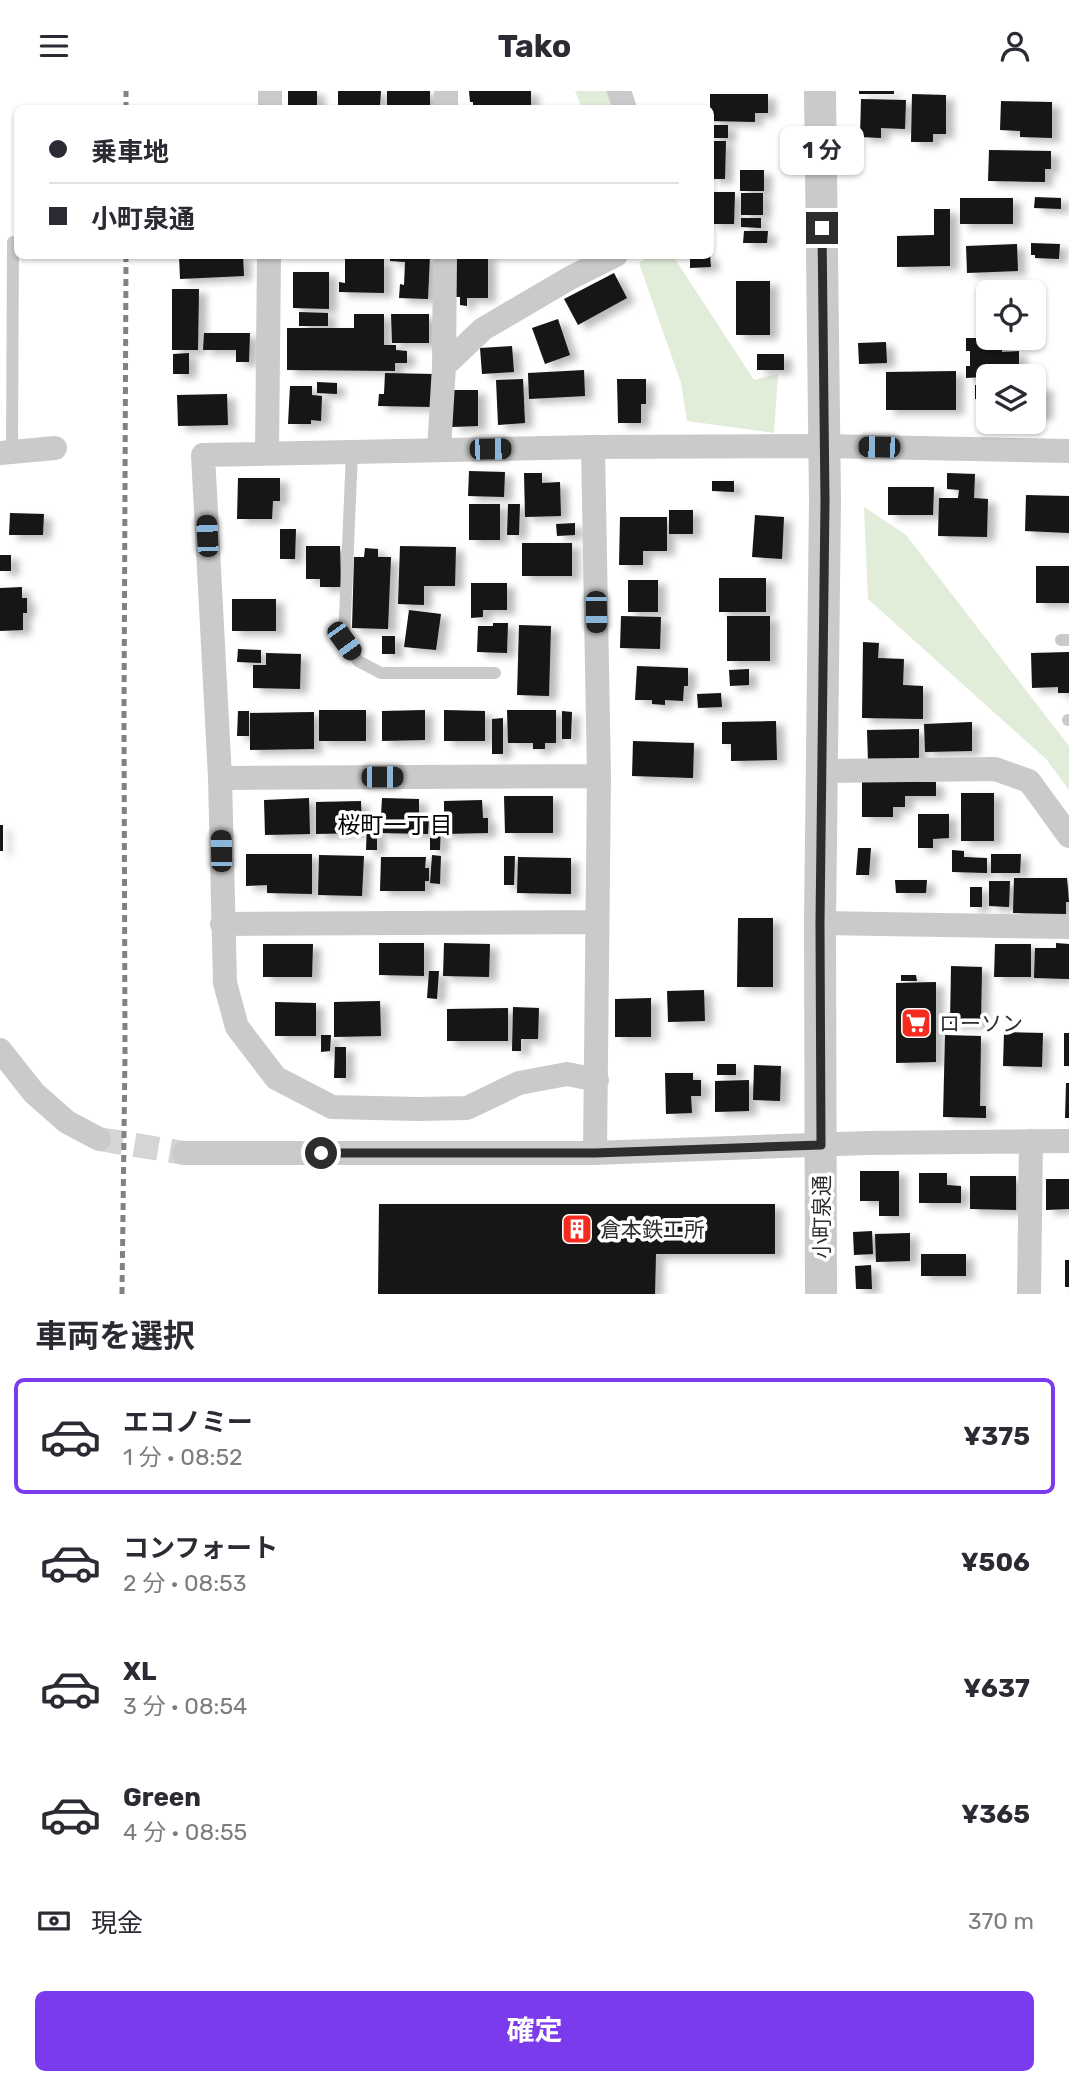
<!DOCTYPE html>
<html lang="ja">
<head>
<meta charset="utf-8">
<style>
	body { margin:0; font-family:Rubik,"Noto Sans JP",sans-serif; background:#f2f2f3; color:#2b2b33; height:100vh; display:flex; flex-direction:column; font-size:26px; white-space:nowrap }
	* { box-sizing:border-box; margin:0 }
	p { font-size:23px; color:#7c7c81 }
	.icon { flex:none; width:38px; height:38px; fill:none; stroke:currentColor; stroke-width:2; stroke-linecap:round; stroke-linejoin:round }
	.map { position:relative; height:1203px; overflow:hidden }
	.details { display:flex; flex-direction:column; background:#fff; flex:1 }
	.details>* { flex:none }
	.banner { position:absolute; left:14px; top:14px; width:700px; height:154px; border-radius:10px; box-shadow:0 2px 5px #0004; display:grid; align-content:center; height:154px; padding:0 35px; background:#fff }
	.tools { position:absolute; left:976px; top:189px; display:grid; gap:14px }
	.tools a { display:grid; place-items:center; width:70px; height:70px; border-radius:10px; background:#fff; box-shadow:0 2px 5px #0004; font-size:35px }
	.end { position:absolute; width:32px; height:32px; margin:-16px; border:9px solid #2d2d2d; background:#fff; box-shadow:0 0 0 4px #fff }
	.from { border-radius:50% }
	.bubble { position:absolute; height:49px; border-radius:10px; background:#fff; box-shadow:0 2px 5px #0004; font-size:23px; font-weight:700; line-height:49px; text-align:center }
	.car { position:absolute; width:21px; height:42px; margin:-21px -10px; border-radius:9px; box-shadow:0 0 5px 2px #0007; background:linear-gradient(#222 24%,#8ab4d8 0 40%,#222 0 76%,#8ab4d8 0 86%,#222 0) }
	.banner b { display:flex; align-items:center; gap:24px; height:66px; font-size:26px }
	.banner b+b { border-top:2px solid #e1e1e2 }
	.banner i { width:18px; height:18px; background:#2b2b33 }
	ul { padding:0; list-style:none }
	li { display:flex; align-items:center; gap:21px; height:116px; margin:0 14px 10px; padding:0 21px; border:4px solid transparent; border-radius:10px }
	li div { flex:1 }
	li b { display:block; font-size:26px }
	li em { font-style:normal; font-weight:700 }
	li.on { border-color:#7c3aed }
	li>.icon { width:63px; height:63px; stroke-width:1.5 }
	h2 { padding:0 35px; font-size:32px; line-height:84px }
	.pay { display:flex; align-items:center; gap:18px; height:77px; padding:0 35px; font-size:26px }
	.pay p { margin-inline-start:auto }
	.action { display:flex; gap:14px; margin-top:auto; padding:14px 35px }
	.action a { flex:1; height:80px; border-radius:10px; background:#7c3aed; color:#fff; font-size:28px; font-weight:700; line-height:80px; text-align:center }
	header { display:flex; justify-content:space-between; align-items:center; height:91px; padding:0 35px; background:#fff; font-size:32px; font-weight:700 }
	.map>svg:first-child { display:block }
	.green { fill:#e1ecd9 }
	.building { fill:#141414; filter:url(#shadow) }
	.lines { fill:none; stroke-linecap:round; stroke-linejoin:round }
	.minor-tunnel { stroke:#d5d5d5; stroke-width:24; stroke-dasharray:24 12; stroke-linecap:butt }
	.service { stroke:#cacaca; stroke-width:12 }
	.minor { stroke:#cacaca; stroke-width:24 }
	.tertiary { stroke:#cacaca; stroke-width:32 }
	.rail { stroke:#828282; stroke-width:5; stroke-dasharray:7 5; stroke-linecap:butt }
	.route { stroke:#2d2d2d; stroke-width:9 }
	.labels { text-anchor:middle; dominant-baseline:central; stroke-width:7; stroke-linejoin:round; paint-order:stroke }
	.poi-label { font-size:21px; fill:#2d2d2d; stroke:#fff; text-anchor:start }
	.street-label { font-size:21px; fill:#2d2d2d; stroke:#fff }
	.neighbourhood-label { font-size:23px; fill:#000; stroke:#fff }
</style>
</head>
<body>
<header><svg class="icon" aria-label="menu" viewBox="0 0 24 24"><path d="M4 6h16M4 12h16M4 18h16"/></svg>Tako<svg class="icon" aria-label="person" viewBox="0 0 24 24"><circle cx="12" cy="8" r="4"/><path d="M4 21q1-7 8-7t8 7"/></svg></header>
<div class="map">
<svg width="1069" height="1203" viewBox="0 0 1069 1203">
	<defs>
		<filter id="shadow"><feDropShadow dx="8" dy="4.5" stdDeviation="3.5" flood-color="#0004"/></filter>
	</defs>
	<rect width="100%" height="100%" fill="#fff"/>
	<path class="green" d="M 575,0 L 613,0 L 618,17 L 582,17 Z
		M 651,164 L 673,165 L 754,289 L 778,283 L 774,342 L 687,330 L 681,292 L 639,172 Z
		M 864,416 L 906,444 L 1069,655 L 1069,699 L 1047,669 L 868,508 Z"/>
	<path class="building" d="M 288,0 L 317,0 L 317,18 L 288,18 Z
		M 338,0 L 381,0 L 380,14 L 338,14 Z
		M 387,0 L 430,0 L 430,18 L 387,18 Z
		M 469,0 L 531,0 L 531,18 L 473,18 L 473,11 L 470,11 Z
		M 859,0 L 894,0 L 894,3 L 859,3 Z
		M 710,3 L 768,3 L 768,22 L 755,22 L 755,31 L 710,30 Z
		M 912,3 L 946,4 L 946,43 L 933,43 L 933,51 L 911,51 Z
		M 861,8 L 906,9 L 905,38 L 881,37 L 881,47 L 860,46 Z
		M 1001,10 L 1052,11 L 1052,47 L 1020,46 L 1020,40 L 1000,39 Z
		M 710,34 L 728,34 L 728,47 L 710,47 Z
		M 710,50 L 726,50 L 725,88 L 710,88 Z
		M 989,59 L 1051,60 L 1051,78 L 1045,78 L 1045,91 L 988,90 Z
		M 740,79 L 764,79 L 764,100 L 740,100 Z
		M 710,101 L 735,101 L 734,133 L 710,133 Z
		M 741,102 L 763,102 L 763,124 L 741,124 Z
		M 1035,106 L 1061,107 L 1061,118 L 1034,117 Z
		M 960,107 L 1013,107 L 1013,133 L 960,133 Z
		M 934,118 L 950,118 L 950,175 L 897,176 L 897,145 L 934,144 Z
		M 741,127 L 761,127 L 761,137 L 741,136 Z
		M 744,140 L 768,140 L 767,152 L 743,152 Z
		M 1031,152 L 1060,153 L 1059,168 L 1035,167 L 1035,164 L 1031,164 Z
		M 1017,153 L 1018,180 L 967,182 L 966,155 Z
		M 179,164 L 243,164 L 244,185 L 180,188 Z
		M 390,164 L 430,164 L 428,208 L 399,207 L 400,193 L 404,194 L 405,171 L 390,170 Z
		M 456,164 L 488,164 L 488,207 L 467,207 L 467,215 L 460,214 L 460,206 L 456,206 Z
		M 690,164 L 710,164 L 711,176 L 690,177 Z
		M 345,167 L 384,168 L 384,202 L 339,201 L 339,191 L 345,192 Z
		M 293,181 L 329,181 L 329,218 L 293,217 Z
		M 614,182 L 627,207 L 578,234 L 564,208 Z
		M 736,190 L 770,190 L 770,244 L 736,244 Z
		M 172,198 L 199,198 L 198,259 L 172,259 Z
		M 299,221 L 328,222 L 328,235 L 299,235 Z
		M 354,223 L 384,223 L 384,254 L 396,254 L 396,259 L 407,260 L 407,272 L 395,272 L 395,280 L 287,279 L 287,237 L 354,237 Z
		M 391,223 L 429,223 L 429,252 L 392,252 Z
		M 558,228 L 570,264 L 545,273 L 532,237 Z
		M 204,242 L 250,242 L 249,271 L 236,271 L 236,259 L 203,259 Z
		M 966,247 L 1002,247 L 1002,261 L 1019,260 L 1019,276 L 1002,276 L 1002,285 L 966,287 L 966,275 L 970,275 L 970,260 L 966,260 Z
		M 886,251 L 887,272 L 859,273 L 858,252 Z
		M 512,255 L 514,281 L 482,283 L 480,257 Z
		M 189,262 L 189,283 L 173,283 L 173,263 Z
		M 757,263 L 784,263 L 784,279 L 757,279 Z
		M 584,279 L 585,305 L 529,308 L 528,282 Z
		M 956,280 L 956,319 L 886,319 L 886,281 Z
		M 385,282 L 433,283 L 432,316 L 378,315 L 379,303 L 384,303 Z
		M 523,288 L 525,332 L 498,334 L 496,289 Z
		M 617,288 L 646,288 L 646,313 L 641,313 L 641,332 L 618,332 Z
		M 317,291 L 337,292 L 337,303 L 317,302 Z
		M 975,294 L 989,294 L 989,309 L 975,308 Z
		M 290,295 L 312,295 L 312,304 L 322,305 L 321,330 L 311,329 L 311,333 L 288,333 Z
		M 1034,295 L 1045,295 L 1045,325 L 1034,325 Z
		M 451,299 L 478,299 L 478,335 L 452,336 Z
		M 227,303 L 228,334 L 178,335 L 177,304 Z
		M 469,380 L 505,381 L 504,406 L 468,405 Z
		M 524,382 L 542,382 L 542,392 L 560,391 L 561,425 L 525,426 Z
		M 947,382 L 975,383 L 974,407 L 988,408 L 987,446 L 938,445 L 939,407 L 958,407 L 959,399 L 947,398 Z
		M 238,387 L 280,387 L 280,410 L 273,410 L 272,428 L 237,428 Z
		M 712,390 L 734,390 L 734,401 L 712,400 Z
		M 888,396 L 934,396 L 933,424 L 888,424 Z
		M 1026,404 L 1069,405 L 1069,442 L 1025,440 Z
		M 469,413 L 500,413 L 500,449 L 469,449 Z
		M 508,413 L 520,413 L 519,444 L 507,444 Z
		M 669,419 L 693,419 L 693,443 L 669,443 Z
		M 10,422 L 44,423 L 43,444 L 9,444 Z
		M 755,424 L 784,426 L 782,468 L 752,466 Z
		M 620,426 L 667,426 L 667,460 L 643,460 L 643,474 L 619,474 Z
		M 575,432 L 575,444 L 557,445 L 556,433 Z
		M 280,438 L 296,438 L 295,468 L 280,468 Z
		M 522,452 L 572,452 L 572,485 L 522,485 Z
		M 306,455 L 340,455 L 341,496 L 320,496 L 320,488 L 306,488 Z
		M 400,455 L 456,456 L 455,495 L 424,495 L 424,514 L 398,513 Z
		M 365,457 L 378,458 L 378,466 L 391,466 L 388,538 L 352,537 L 354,466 L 364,466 Z
		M 0,464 L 11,464 L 11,480 L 0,480 Z
		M 1036,475 L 1069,475 L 1069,512 L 1036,512 Z
		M 719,487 L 766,487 L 766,521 L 719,521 Z
		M 628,489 L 658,489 L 658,521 L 628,521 Z
		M 471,492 L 507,492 L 507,519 L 483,519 L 483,526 L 471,527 Z
		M 22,496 L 22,507 L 27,507 L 27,522 L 23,522 L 23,539 L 0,540 L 0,497 Z
		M 232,508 L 276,508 L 276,540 L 232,540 Z
		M 409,519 L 441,523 L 436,559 L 404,556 Z
		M 621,525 L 661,526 L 660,558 L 620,557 Z
		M 727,525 L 770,525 L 770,570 L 727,570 Z
		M 493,532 L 508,532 L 507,562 L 477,561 L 478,535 L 493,535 Z
		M 519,534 L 551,535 L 549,605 L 517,604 Z
		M 382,545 L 395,545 L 395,563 L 382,563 Z
		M 863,551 L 879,552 L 878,567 L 904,568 L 903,594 L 923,595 L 923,628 L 862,627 Z
		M 238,558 L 261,559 L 261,572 L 237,571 Z
		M 1069,561 L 1069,602 L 1058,602 L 1058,596 L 1032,597 L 1031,562 Z
		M 266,562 L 301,563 L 300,598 L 253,597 L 253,574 L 266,574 Z
		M 637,575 L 688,577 L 688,595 L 684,595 L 683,610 L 665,609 L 665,614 L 652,613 L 652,609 L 635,609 Z
		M 749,578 L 749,594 L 730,595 L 729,579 Z
		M 721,602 L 722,616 L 698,617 L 697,603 Z
		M 319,619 L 366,619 L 366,650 L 319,650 Z
		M 425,619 L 425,649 L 382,650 L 382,620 Z
		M 444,619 L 485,620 L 485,650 L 444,650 Z
		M 507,619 L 556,619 L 556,652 L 545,652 L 545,658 L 533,658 L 533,652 L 508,652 Z
		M 238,620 L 249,620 L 249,645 L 237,645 Z
		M 562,620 L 572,621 L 571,648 L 562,648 Z
		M 314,621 L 314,658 L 250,659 L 250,622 Z
		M 503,627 L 503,663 L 492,663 L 492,628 Z
		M 776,630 L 777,669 L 731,670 L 731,653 L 722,653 L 722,631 Z
		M 972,631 L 972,660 L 925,661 L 924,633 Z
		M 919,638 L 919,670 L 868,672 L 867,639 Z
		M 633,650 L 694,652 L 693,687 L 632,685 Z
		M 862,690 L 936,691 L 936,705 L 905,705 L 905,716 L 893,716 L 893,726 L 862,726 Z
		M 961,702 L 994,702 L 994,750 L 961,750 Z
		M 504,705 L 553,705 L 553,742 L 505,742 Z
		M 309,707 L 310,743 L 265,744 L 264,709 Z
		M 382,707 L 419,708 L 419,726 L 429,727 L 428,743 L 380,742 Z
		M 482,709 L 483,727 L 488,727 L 488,742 L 444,743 L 444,710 Z
		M 361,710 L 362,742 L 316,743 L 316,711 Z
		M 918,723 L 949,723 L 949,747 L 933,748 L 933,757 L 918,757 Z
		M 367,732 L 377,732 L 377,759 L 366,759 Z
		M 0,734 L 3,734 L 3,760 L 0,760 Z
		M 430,734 L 441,734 L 440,759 L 430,759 Z
		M 858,757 L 871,757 L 869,784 L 856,784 Z
		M 952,759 L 964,760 L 964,766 L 987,767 L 987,782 L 952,781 Z
		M 246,763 L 312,763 L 312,803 L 267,802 L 267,794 L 246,795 Z
		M 991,763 L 1021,763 L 1020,782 L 991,782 Z
		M 319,764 L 364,765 L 362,805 L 318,804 Z
		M 432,764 L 441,765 L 440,793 L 430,792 Z
		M 504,765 L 515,765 L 514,794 L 504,794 Z
		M 381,766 L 426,766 L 425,777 L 429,777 L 429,790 L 425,790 L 425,800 L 380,800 Z
		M 518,766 L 571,767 L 571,803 L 517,802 Z
		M 1014,787 L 1067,787 L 1069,811 L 1066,811 L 1066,823 L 1013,822 Z
		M 895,789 L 927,789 L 926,802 L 896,802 Z
		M 989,790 L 1010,790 L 1009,816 L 989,815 Z
		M 970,796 L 982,796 L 982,816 L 970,816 Z
		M 738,827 L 773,827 L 773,896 L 737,896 Z
		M 379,852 L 424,852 L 424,885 L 379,884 Z
		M 444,852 L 490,853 L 489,886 L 443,885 Z
		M 1056,852 L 1069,853 L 1069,888 L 1034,887 L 1035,857 L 1056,857 Z
		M 263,853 L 313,853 L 312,886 L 263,886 Z
		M 995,853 L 1031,853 L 1031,886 L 994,886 Z
		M 951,875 L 982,876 L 981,933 L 950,933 Z
		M 429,880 L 439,880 L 437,908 L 427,907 Z
		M 901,884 L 916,884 L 917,890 L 901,890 Z
		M 936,891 L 936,971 L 896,972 L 896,892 Z
		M 704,899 L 705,930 L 668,931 L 667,900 Z
		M 651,907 L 651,946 L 615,946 L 615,908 Z
		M 380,910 L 381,945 L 334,946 L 334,911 Z
		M 275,911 L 316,912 L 316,945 L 275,945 Z
		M 513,916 L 539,917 L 538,948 L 521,948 L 521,960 L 512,960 Z
		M 508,917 L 508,950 L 447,950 L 447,918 Z
		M 1004,941 L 1043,942 L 1042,976 L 1003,975 Z
		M 1064,942 L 1069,942 L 1069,975 L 1064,975 Z
		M 321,944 L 331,944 L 330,960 L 321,961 Z
		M 945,944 L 981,945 L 980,1015 L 986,1015 L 986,1027 L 943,1026 Z
		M 335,956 L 346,956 L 346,987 L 334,987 Z
		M 717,973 L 736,973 L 736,984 L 717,984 Z
		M 754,974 L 781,975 L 780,1010 L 753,1009 Z
		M 665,982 L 693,982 L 693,989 L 701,989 L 701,1005 L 691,1005 L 692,1022 L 666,1023 Z
		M 749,989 L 749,1020 L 715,1021 L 715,990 Z
		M 1066,992 L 1069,992 L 1069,1027 L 1065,1027 Z
		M 860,1080 L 899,1080 L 899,1125 L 879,1125 L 879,1110 L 860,1110 Z
		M 919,1082 L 947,1082 L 947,1094 L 961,1095 L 961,1112 L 919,1112 Z
		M 970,1085 L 1016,1085 L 1016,1119 L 970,1118 Z
		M 1046,1088 L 1069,1088 L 1069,1118 L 1046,1119 Z
		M 379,1113 L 775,1113 L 775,1163 L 656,1163 L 655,1203 L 378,1203 Z
		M 872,1140 L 873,1163 L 854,1164 L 853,1141 Z
		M 910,1142 L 910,1170 L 876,1171 L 875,1143 Z
		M 921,1163 L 966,1163 L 966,1185 L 921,1185 Z
		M 1065,1169 L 1069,1169 L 1069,1196 L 1065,1196 Z
		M 871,1174 L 872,1198 L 856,1198 L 855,1175 Z"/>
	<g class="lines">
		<path class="minor-tunnel" d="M 99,1048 L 184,1062"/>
		<path class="service" d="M 352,361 L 344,550 L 358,570 L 381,582 L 495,582
			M 12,362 L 13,151
			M 1061,549 L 1069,549
			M 1068,629 L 1069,629"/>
		<path class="minor" d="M 619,0 L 625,18
			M 270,18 L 270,0
			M 446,18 L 446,0
			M 444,275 L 483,238 L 570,187 L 616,164
			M 593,356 L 599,685 L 595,1062
			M 439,359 L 444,275 L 445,164
			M 0,362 L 55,357
			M 267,362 L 269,164
			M 822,680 L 995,678 L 1029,690 L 1069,745
			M 220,687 L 599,685
			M 820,832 L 1069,836
			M 222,833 L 597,831
			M 0,959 L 34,1002 L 67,1031 L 99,1048
			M 597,989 L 567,983 L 519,992 L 467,1017 L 417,1018 L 332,1016 L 276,987 L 237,936 L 225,892 L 220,687 L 203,364 L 593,356 L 824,355 L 1069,360
			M 184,1062 L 595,1062 L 867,1052 L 1069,1050
			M 1029,1203 L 1031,1050"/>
		<path class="tertiary" d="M 820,0 L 825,409 L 820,832 L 821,1203"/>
		<path class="rail" d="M 126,18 L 126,0
			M 122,1203 L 125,963 L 124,624 L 126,164"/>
	</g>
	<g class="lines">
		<path class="route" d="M 321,1062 L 595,1062 L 821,1054 L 820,832 L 825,410 L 822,137"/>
	</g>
	<defs>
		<g id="supermarket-square" transform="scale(1.575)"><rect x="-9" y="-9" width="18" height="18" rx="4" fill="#f52b1e" stroke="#fff"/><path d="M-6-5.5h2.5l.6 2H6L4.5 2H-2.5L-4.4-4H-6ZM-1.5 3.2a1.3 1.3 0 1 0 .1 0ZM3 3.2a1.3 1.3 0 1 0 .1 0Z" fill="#fff"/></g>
		<g id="building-square" transform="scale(1.575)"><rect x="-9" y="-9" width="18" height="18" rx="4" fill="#f52b1e" stroke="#fff"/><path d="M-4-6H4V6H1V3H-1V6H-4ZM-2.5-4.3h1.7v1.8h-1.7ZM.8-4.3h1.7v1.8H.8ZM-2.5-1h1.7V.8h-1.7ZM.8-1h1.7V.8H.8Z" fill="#fff"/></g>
	</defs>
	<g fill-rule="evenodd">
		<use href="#supermarket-square" x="916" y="932"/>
		<use href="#building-square" x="577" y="1138"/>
	</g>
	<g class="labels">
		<g class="poi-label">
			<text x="939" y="932">ローソン</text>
			<text x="600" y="1138">倉本鉄工所</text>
		</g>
		<g class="street-label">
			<text transform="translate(821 1126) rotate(-90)">小町泉通</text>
		</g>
		<g class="neighbourhood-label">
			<text x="395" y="734">桜町一丁目</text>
		</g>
	</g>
</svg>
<div class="tools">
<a><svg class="icon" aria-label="locate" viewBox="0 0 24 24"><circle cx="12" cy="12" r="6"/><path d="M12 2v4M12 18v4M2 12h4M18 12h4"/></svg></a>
<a><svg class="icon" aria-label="layers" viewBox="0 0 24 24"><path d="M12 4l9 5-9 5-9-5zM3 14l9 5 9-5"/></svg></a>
</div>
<i class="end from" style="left:321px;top:1062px"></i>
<i class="end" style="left:822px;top:137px"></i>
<div class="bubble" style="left:780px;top:35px;width:84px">1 分</div>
<i class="car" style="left:879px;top:356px;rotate:271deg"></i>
<i class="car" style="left:490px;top:358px;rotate:89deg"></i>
<i class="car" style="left:207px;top:445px;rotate:357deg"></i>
<i class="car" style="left:596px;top:521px;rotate:179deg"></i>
<i class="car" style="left:344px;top:550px;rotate:144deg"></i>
<i class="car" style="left:382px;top:686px;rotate:90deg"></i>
<i class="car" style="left:221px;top:760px;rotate:359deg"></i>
<div class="banner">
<b><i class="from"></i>乗車地</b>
<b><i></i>小町泉通</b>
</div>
</div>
<section class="details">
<h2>車両を選択</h2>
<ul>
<li class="on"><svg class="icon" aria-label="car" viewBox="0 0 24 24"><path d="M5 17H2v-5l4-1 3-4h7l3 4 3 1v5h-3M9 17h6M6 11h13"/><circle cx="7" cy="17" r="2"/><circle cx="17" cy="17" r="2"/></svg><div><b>エコノミー</b><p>1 分 · 08:52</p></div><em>¥375</em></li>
<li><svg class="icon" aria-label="car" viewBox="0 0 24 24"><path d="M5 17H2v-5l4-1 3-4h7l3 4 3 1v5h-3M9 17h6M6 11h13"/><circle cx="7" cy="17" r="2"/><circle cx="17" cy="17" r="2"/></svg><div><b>コンフォート</b><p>2 分 · 08:53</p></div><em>¥506</em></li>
<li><svg class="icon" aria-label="car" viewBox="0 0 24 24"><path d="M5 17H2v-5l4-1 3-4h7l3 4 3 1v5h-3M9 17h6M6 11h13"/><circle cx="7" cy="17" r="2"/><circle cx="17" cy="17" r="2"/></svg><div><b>XL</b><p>3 分 · 08:54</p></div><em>¥637</em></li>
<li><svg class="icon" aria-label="car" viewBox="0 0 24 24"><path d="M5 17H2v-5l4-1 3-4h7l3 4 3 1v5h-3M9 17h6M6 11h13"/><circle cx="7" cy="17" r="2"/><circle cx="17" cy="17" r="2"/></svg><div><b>Green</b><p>4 分 · 08:55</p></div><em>¥365</em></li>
</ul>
<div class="pay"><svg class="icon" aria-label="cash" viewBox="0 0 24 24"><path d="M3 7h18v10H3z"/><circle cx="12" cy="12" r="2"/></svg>現金<p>370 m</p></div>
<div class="action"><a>確定</a></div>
</section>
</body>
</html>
